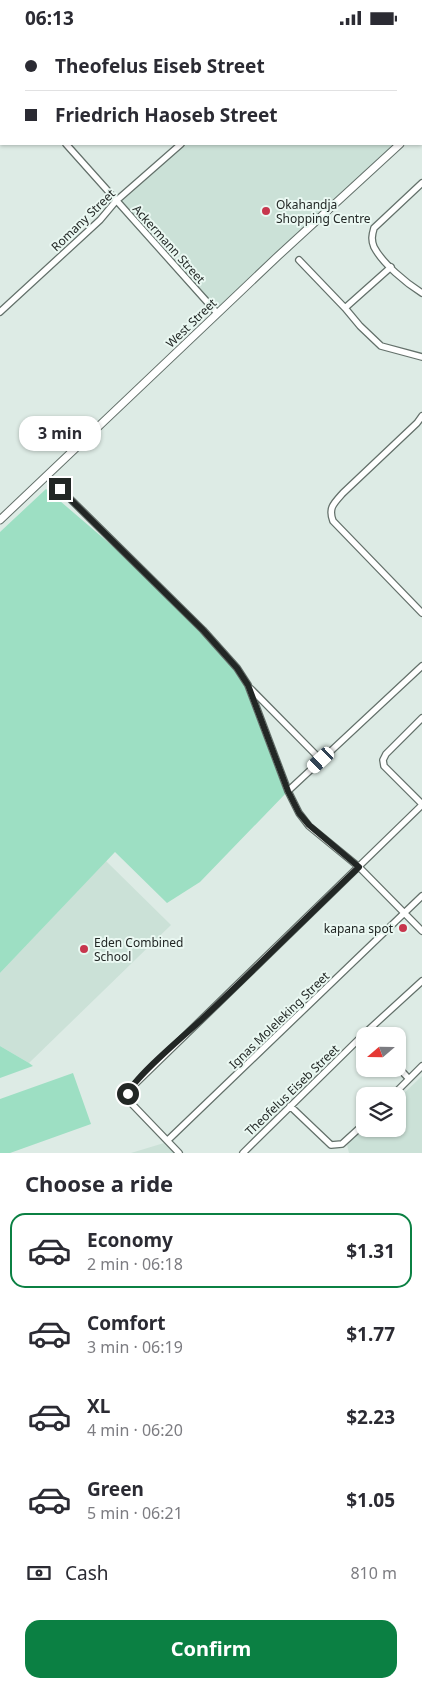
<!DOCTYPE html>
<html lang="en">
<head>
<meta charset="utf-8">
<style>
	body { margin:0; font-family:"Noto Sans",sans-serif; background:#f7f7f7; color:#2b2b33; height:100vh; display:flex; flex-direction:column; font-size:19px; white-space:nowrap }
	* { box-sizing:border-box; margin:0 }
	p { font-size:16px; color:#7c7c81 }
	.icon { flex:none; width:28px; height:28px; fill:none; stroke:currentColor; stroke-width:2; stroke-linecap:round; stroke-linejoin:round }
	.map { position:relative; height:1118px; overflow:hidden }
	.side { display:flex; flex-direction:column; background:#fff; flex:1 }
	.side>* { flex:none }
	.banner { position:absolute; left:0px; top:0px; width:422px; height:110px; box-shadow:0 1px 4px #0004; display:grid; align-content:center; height:110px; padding:0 25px; background:#fff }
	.needle { width:32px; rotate:250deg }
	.fabs { position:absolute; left:356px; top:992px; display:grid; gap:10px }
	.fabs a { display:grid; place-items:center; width:50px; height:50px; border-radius:10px; background:#fff; box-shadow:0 1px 4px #0004; font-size:25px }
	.end { position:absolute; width:22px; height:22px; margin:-11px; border:6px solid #222725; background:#fff; box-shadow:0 0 0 2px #fff }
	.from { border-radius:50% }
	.bubble { position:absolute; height:35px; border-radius:15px; background:#fff; box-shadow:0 1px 4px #0004; font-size:16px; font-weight:700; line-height:35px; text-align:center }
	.car { position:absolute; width:15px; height:30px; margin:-15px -8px; border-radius:6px; box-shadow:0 0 4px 1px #0007; background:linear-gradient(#fff 24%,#345 0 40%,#fff 0 76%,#345 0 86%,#fff 0) }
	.banner b { display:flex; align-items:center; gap:18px; height:48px; font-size:19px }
	.banner b+b { border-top:1px solid #e1e1e2 }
	.banner i { width:12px; height:12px; background:#2b2b33 }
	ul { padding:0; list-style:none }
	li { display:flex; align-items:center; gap:15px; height:75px; margin:0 10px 8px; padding:0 15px; border:2px solid transparent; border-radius:15px }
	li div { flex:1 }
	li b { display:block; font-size:19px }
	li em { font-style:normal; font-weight:700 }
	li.on { border-color:#0b8043 }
	li>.icon { width:45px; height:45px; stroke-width:1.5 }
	h2 { padding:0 25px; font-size:22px; line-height:60px }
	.pay { display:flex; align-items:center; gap:12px; height:55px; padding:0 25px; font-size:19px }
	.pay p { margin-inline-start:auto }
	.cta { display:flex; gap:10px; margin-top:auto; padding:10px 25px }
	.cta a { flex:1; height:58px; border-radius:15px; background:#0b8043; color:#fff; font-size:20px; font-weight:700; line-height:58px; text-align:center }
	.status { display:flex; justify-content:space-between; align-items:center; height:35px; padding:0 25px; background:#fff; direction:ltr }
	.status svg { height:14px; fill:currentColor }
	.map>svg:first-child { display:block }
	.built { fill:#cbe1d7 }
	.green { fill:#9ddfc3 }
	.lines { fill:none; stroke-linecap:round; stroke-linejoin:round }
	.minor-casing { stroke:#63706a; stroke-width:8 }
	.tertiary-casing { stroke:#63706a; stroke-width:9 }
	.trunk-casing { stroke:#3f7863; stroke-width:11 }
	.minor { stroke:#fff; stroke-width:5.5 }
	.tertiary { stroke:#fff; stroke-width:7 }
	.trunk { stroke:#72b69c; stroke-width:9 }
	.route { stroke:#222725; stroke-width:6 }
	.poi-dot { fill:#c7364d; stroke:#eaf8f2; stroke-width:2 }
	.labels { text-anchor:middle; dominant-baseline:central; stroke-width:4; stroke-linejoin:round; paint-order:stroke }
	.poi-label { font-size:12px; fill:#222725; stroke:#eaf8f2; text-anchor:start }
	.street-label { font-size:12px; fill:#222725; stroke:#eaf8f2 }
</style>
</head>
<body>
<div class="status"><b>06:13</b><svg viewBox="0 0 49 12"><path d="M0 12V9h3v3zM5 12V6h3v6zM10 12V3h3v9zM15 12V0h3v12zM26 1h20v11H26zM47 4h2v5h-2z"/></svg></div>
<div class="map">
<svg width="422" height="1118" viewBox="0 0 422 1118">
	<rect width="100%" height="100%" fill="#ddebe5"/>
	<path class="built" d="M 306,0 L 422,0 L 422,85 L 421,1 L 305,1 Z
		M 186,109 L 397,109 L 217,278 L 119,169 Z
		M 106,826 L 171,890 L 29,1028 L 0,1011 L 0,938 Z
		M 422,1041 L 422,1118 L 349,1118 L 347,1110 L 365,1093 L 398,1094 L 398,1064 Z
		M 164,1108 L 174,1118 L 131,1118 Z"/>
	<path class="green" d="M 46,454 L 151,544 L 203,595 L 248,650 L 288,756 L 200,847 L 167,868 L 115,817 L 0,938 L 0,497 Z
		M 0,1011 L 29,1028 L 33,1031 L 0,1043 Z
		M 73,1038 L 91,1089 L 10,1118 L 0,1118 L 0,1064 Z"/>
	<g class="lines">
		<g class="minor-casing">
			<path id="minor" d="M 303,1 L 305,0
				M 66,109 L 217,278
				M 422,148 L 374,193 C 372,200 371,205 374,212 C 383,229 406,248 422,258
				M 299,225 L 345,273 L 360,291 L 381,311 L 422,322
				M 345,273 L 391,232
				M 0,277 L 100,185 L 116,166 L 181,109
				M 422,381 L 417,388 L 343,458 C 334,468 328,473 333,486 L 422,578
				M 47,441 L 203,595 L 237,633 L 248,650 L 288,756 L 299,778 L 309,791 L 359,832 L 422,896
				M 251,654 L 321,725
				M 422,683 L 386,719 L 383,725 L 384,731 L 422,769
				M 288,756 L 422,631
				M 398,1032 L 409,1044
				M 392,1061 L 422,1031
				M 290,1071 L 331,1110 L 342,1109 L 365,1088
				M 168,1105 L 422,861
				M 179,1118 L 131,1068 L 129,1059 L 130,1054 L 422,770
				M 243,1118 L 364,999 L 422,946"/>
		</g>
		<g class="tertiary-casing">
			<path id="tertiary" d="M 421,89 L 422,88
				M 0,485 L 278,221 L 400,109"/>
		</g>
		<g class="trunk-casing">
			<path id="trunk" d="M 87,1 L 89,0
				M 114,1 L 115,0
				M 0,76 L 1,75
				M 0,100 L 1,99"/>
		</g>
		<use href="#minor" class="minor"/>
		<use href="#tertiary" class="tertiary"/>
		<use href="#trunk" class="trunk"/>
	</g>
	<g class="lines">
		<path class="route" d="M 60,454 L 203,595 L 237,633 L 248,650 L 288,756 L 299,778 L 309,790 L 359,832 C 306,883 254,935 200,986 C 186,999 132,1044 128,1059"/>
	</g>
	<g class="poi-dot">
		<circle cx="266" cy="176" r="5"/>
		<circle cx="403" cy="893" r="5"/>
		<circle cx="84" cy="914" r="5"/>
	</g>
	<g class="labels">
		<g class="poi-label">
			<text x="276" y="169">Okahandja<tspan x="276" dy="14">Shopping Centre</tspan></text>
			<text x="393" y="893" text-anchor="end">kapana spot</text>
			<text x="94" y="907">Eden Combined<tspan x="94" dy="14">School</tspan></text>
		</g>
		<g class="street-label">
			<text transform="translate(83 185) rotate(-44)">Romany Street</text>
			<text transform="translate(169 209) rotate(48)">Ackermann Street</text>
			<text transform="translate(191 288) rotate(-44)">West Street</text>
			<text transform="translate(279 985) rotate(-44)">Ignas Moleleking Street</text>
			<text transform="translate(292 1055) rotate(-44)">Theofelus Eiseb Street</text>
		</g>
	</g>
</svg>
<div class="fabs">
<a><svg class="needle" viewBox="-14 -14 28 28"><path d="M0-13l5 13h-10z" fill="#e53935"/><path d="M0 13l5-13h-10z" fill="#7c7c81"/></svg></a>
<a><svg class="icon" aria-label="layers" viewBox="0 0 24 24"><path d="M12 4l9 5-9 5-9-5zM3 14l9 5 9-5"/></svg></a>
</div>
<i class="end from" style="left:128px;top:1059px"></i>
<i class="end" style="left:60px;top:454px"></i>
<div class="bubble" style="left:19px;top:381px;width:82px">3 min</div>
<i class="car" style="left:321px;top:725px;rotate:227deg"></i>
<div class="banner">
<b><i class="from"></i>Theofelus Eiseb Street</b>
<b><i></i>Friedrich Haoseb Street</b>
</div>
</div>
<section class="side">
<h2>Choose a ride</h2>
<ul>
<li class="on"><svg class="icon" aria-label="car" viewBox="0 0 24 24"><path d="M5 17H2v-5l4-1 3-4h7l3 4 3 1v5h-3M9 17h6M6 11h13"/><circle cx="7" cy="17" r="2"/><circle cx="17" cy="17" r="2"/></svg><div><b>Economy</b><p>2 min · 06:18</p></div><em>$1.31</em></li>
<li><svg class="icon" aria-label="car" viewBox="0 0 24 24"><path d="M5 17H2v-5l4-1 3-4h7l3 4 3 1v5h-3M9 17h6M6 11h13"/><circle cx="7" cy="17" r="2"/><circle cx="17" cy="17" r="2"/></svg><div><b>Comfort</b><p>3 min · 06:19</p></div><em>$1.77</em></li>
<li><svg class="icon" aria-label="car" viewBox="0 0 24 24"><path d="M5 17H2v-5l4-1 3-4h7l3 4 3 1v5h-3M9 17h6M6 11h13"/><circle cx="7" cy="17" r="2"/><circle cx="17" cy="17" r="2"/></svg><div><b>XL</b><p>4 min · 06:20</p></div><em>$2.23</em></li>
<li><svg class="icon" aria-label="car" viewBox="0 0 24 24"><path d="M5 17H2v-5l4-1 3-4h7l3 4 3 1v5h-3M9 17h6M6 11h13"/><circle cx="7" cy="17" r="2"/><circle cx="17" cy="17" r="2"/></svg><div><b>Green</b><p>5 min · 06:21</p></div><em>$1.05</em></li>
</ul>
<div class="pay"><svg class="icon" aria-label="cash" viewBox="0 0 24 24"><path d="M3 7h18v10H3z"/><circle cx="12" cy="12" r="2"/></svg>Cash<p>810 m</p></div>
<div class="cta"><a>Confirm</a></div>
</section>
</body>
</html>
